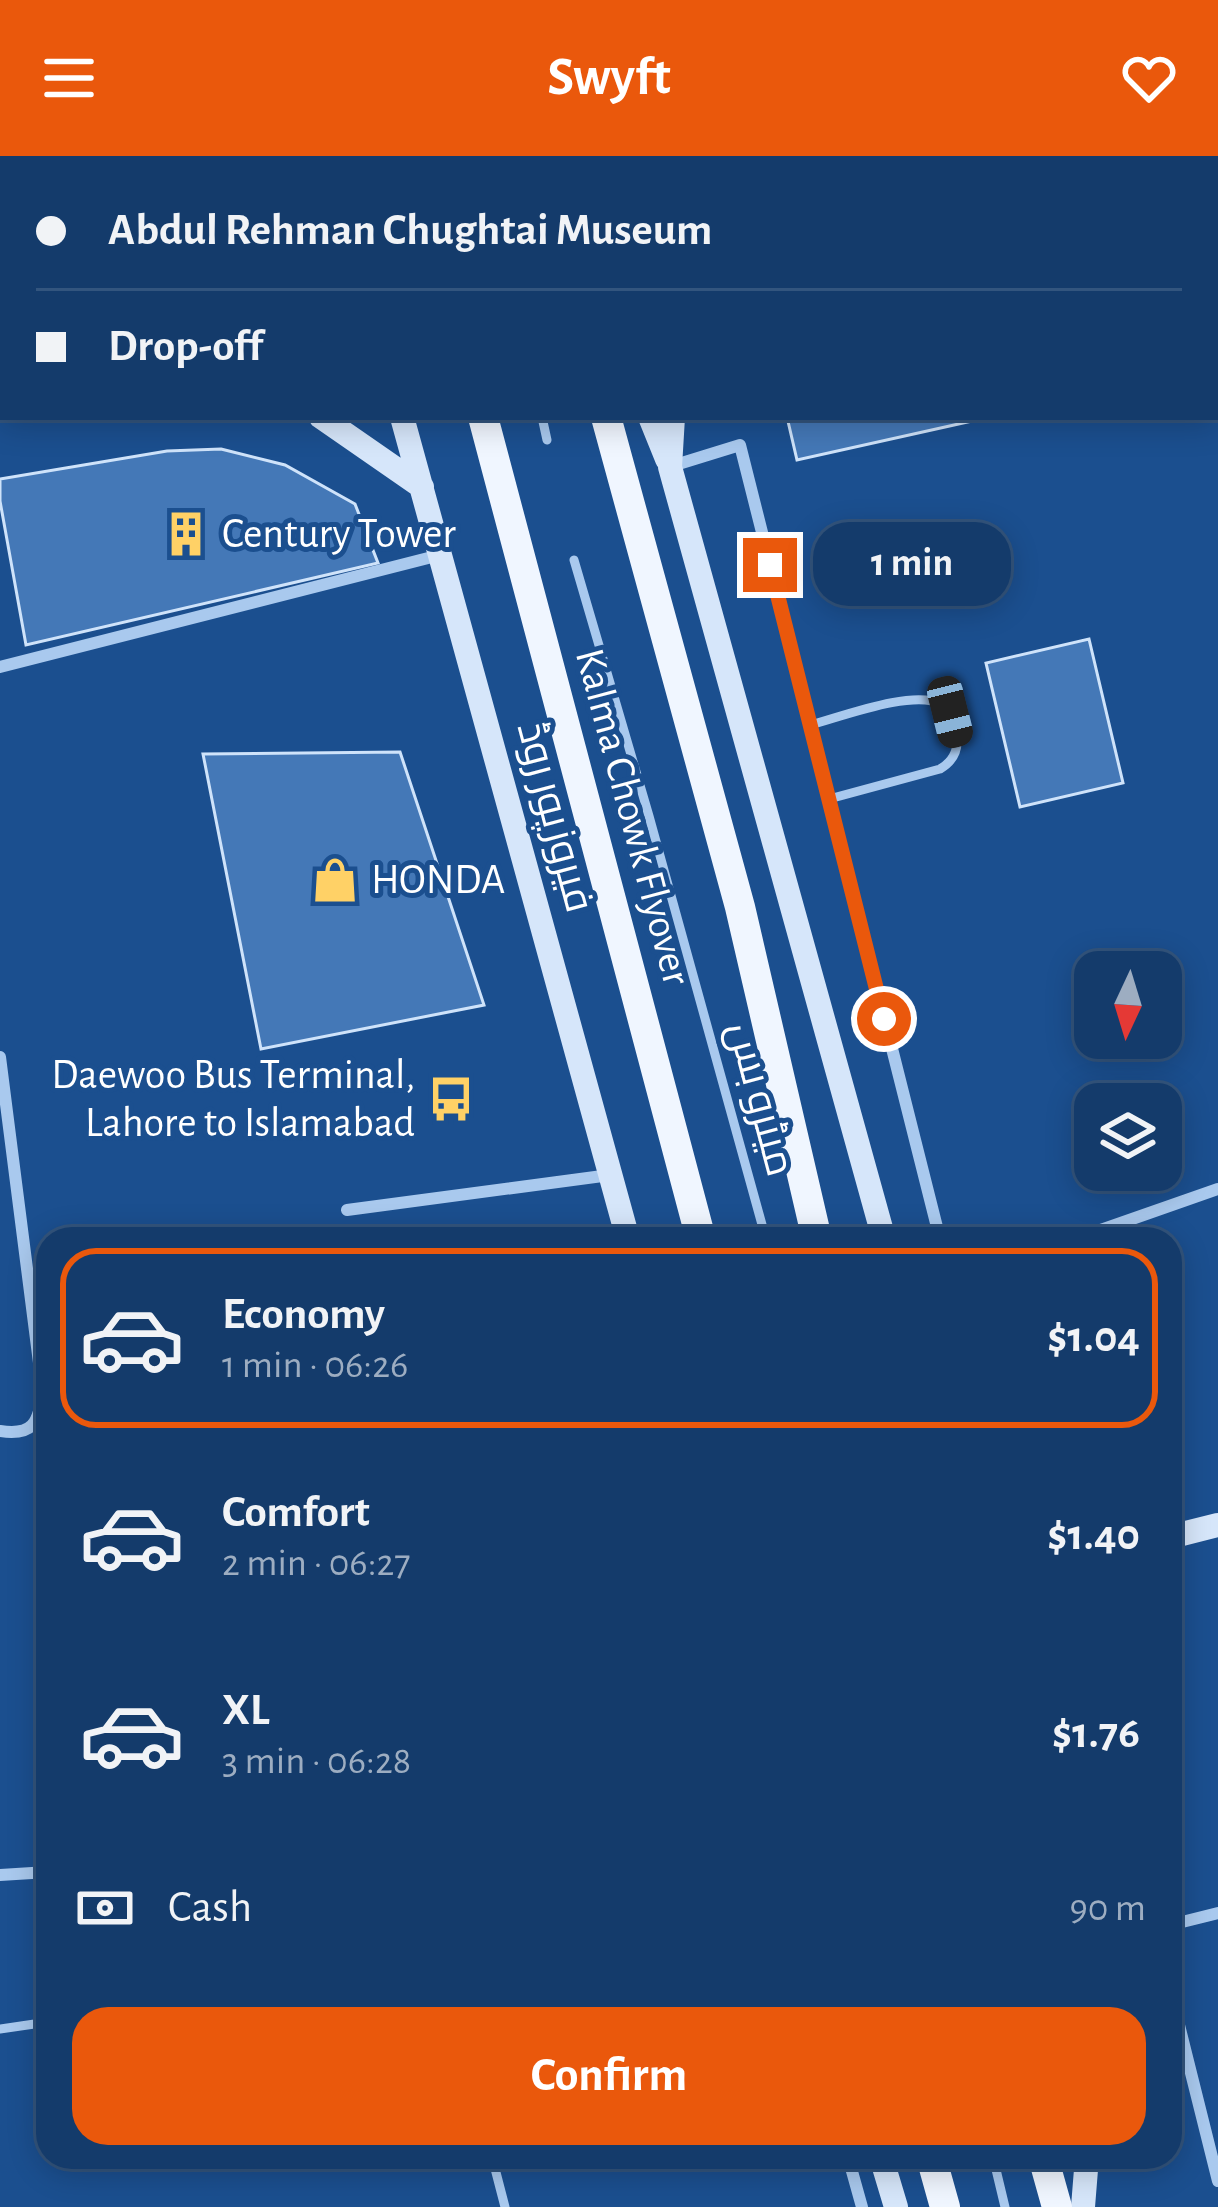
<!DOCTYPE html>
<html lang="en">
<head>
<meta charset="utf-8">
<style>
	body { margin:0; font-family:"Alegreya Sans",Cairo,sans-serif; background:#214673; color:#f1f3f6; height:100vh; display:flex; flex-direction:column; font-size:45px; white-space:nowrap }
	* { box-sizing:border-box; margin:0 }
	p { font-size:39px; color:#9dadc1 }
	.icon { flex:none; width:66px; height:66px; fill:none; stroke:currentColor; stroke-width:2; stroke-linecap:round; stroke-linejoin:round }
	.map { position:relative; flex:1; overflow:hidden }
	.details { position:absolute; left:36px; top:1071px; width:1146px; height:942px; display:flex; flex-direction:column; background:#143b6b; border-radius:36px; box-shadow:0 6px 30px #0003,0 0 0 3px #33557e }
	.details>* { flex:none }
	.banner { position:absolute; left:0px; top:0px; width:1218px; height:264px; box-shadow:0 6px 30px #0003,0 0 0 3px #33557e; display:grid; align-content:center; height:264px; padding:0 36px; background:#143b6b }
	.needle { width:78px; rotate:184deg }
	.fabs { position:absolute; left:1074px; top:795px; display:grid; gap:24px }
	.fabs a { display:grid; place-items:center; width:108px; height:108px; border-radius:24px; background:#143b6b; box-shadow:0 6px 30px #0003,0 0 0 3px #33557e; font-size:60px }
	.end { position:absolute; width:54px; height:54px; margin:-27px; border:15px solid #ea580c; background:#fff; box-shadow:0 0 0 6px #fff }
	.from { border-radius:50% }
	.bubble { position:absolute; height:84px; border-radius:36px; background:#143b6b; box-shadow:0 6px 30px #0003,0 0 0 3px #33557e; font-size:39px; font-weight:700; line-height:84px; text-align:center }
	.car { position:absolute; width:36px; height:72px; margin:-36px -18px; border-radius:15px; box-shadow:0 0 9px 3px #0007; background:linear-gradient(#222 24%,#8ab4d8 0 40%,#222 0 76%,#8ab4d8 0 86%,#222 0) }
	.banner b { display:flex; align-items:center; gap:42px; height:114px; font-size:45px }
	.banner b+b { border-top:3px solid #33557e }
	.banner i { width:30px; height:30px; background:#f1f3f6 }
	ul { padding:21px 0 0; list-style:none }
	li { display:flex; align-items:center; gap:36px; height:180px; margin:0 24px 18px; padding:0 12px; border:6px solid transparent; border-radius:36px }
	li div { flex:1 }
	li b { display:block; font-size:45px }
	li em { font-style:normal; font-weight:700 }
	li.on { border-color:#ea580c }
	li>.icon { width:108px; height:108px; stroke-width:1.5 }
	.pay { display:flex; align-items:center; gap:30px; height:132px; padding:0 36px; font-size:45px }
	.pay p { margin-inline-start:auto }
	.button { display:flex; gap:24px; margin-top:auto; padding:24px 36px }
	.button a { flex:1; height:138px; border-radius:36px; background:#ea580c; color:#fff; font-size:48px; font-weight:700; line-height:138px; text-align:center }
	header { display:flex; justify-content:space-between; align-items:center; height:156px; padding:0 36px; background:#ea580c; color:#fff; font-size:54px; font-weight:700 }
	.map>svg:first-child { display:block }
	.building { fill:#4478b7; stroke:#cfe3fa; stroke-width:3 }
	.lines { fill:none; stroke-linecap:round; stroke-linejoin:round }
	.secondary-tunnel { stroke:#3d69a0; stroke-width:24; stroke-dasharray:24 12; stroke-linecap:butt }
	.lane { stroke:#a9c9ee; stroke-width:9 }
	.street { stroke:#a9c9ee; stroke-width:12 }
	.secondary { stroke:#d6e6fa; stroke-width:24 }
	.primary { stroke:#f0f6ff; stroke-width:30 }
	.lane-bridge { stroke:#a9c9ee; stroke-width:9 }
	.route { stroke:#ea580c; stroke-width:15 }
	.labels { text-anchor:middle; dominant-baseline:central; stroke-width:10; stroke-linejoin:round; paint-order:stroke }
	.poi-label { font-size:42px; fill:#fff; stroke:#1b4f8f; text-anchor:start }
	.street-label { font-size:42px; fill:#fff; stroke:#1b4f8f }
</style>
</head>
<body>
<header><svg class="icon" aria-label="menu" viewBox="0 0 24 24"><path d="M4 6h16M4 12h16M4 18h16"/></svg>Swyft<svg class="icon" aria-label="heart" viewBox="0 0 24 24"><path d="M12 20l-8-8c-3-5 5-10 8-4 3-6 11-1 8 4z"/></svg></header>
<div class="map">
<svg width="1218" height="2051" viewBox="0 0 1218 2051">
	<rect width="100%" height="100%" fill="#1b4f8f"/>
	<path class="building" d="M 787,261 L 990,261 L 797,304 Z
		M 221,293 L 285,309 L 355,348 L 378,407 L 26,489 L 0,345 L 0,323 L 167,295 Z
		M 1089,483 L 1123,627 L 1020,651 L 986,507 Z
		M 400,596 L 484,849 L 261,893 L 203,598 Z"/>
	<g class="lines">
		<path class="secondary-tunnel" d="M 120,3 L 132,0
			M 0,34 L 3,33
			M 0,116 L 3,115"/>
		<path class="lane" d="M 542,261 L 547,284
			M 574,404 L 649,660 L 766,1083
			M 810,569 C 841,561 913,533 941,548 C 951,554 955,570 957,582 C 958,596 952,606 940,613 L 829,643
			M 0,1873 L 48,1866
			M 492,2001 L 505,2051
			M 993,2001 L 1005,2051"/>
		<path class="street" d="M 672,310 L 740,289 L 940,1083
			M 0,511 L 440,399
			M 0,901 L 43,1238 C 38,1267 33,1280 0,1275
			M 347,1054 L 610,1019
			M 1075,1083 L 1218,1033
			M 0,1719 L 48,1716
			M 1170,1769 L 1218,1757
			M 1170,1833 L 1218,2025
			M 848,2001 L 862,2051"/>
		<path class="secondary" d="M 291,0 L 292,3
			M 332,0 L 333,3
			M 440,0 L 447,3
			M 667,0 L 674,3
			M 809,3 L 818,0
			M 0,241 L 3,240
			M 321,261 L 422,331
			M 402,261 L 628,1083
			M 650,261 L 667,303
			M 673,261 L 670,311 L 884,1083
			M 1170,1381 L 1218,1369
			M 881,2001 L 896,2051
			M 1083,2051 L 1087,2001"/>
		<path class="primary" d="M 414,0 L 414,3
			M 535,0 L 536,3
			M 483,261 L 701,1083
			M 606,261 L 740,751 L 817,1083
			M 931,2001 L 945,2051
			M 1043,2001 L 1057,2051"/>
		<path class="lane-bridge" d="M 475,0 L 476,3"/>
	</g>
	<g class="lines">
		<path class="route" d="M 770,409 L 884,863"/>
	</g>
	<defs>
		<g id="building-bare" transform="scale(3.6)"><path d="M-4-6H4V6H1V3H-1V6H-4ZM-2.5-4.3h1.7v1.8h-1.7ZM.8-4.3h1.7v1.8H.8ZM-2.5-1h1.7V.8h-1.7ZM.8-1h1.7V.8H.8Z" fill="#ffd166" stroke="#1b4f8f" stroke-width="2.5" paint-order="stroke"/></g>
		<g id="shop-bare" transform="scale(3.6)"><path d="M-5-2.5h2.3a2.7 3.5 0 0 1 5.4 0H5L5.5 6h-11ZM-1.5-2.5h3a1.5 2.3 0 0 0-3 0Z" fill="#ffd166" stroke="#1b4f8f" stroke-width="2.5" paint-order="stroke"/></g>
		<g id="bus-bare" transform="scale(3.6)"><path d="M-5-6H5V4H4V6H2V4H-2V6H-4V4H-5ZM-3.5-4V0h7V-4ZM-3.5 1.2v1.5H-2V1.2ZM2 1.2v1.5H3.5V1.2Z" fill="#ffd166" stroke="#1b4f8f" stroke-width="2.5" paint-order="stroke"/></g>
	</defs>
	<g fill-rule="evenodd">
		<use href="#building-bare" x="186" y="378"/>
		<use href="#shop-bare" x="335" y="724"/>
		<use href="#bus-bare" x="451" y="943"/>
	</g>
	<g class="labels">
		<g class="poi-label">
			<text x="222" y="378">Century Tower</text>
			<text x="371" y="724">HONDA</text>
			<text x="415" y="919" text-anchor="end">Daewoo Bus Terminal,<tspan x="415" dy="48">Lahore to Islamabad</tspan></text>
		</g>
		<g class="street-label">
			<text transform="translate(555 661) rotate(75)">فیروزپور روڈ</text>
			<text transform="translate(633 661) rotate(75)">Kalma Chowk Flyover</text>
			<text transform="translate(761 943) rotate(75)">میٹرو بس</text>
		</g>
	</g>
</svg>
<div class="fabs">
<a><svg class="needle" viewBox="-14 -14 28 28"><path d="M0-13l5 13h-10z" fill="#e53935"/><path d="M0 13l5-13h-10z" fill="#9dadc1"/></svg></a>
<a><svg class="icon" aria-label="layers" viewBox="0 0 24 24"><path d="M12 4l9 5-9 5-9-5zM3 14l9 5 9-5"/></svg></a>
</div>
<i class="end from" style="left:884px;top:863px"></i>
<i class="end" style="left:770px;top:409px"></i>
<div class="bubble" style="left:813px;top:366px;width:198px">1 min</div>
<i class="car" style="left:950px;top:556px;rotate:166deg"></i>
<div class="banner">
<b><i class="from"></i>Abdul Rehman Chughtai Museum</b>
<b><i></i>Drop-off</b>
</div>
<section class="details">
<ul>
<li class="on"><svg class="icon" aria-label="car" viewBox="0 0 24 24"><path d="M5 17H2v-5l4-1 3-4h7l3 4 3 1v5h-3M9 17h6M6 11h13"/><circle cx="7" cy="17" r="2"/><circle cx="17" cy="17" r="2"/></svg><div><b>Economy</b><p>1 min · 06:26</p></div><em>$1.04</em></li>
<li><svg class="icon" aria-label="car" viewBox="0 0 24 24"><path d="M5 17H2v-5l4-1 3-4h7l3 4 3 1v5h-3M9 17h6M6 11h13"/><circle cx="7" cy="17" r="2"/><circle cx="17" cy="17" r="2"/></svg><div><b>Comfort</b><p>2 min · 06:27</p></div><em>$1.40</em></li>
<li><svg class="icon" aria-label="car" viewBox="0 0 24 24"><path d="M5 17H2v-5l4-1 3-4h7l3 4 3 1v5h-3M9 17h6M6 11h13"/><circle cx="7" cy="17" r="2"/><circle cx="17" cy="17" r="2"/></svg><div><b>XL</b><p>3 min · 06:28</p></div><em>$1.76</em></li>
</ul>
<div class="pay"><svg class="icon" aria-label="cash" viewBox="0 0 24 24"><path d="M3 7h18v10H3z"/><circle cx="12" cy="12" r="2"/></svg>Cash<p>90 m</p></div>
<div class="button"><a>Confirm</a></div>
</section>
</div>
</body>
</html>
